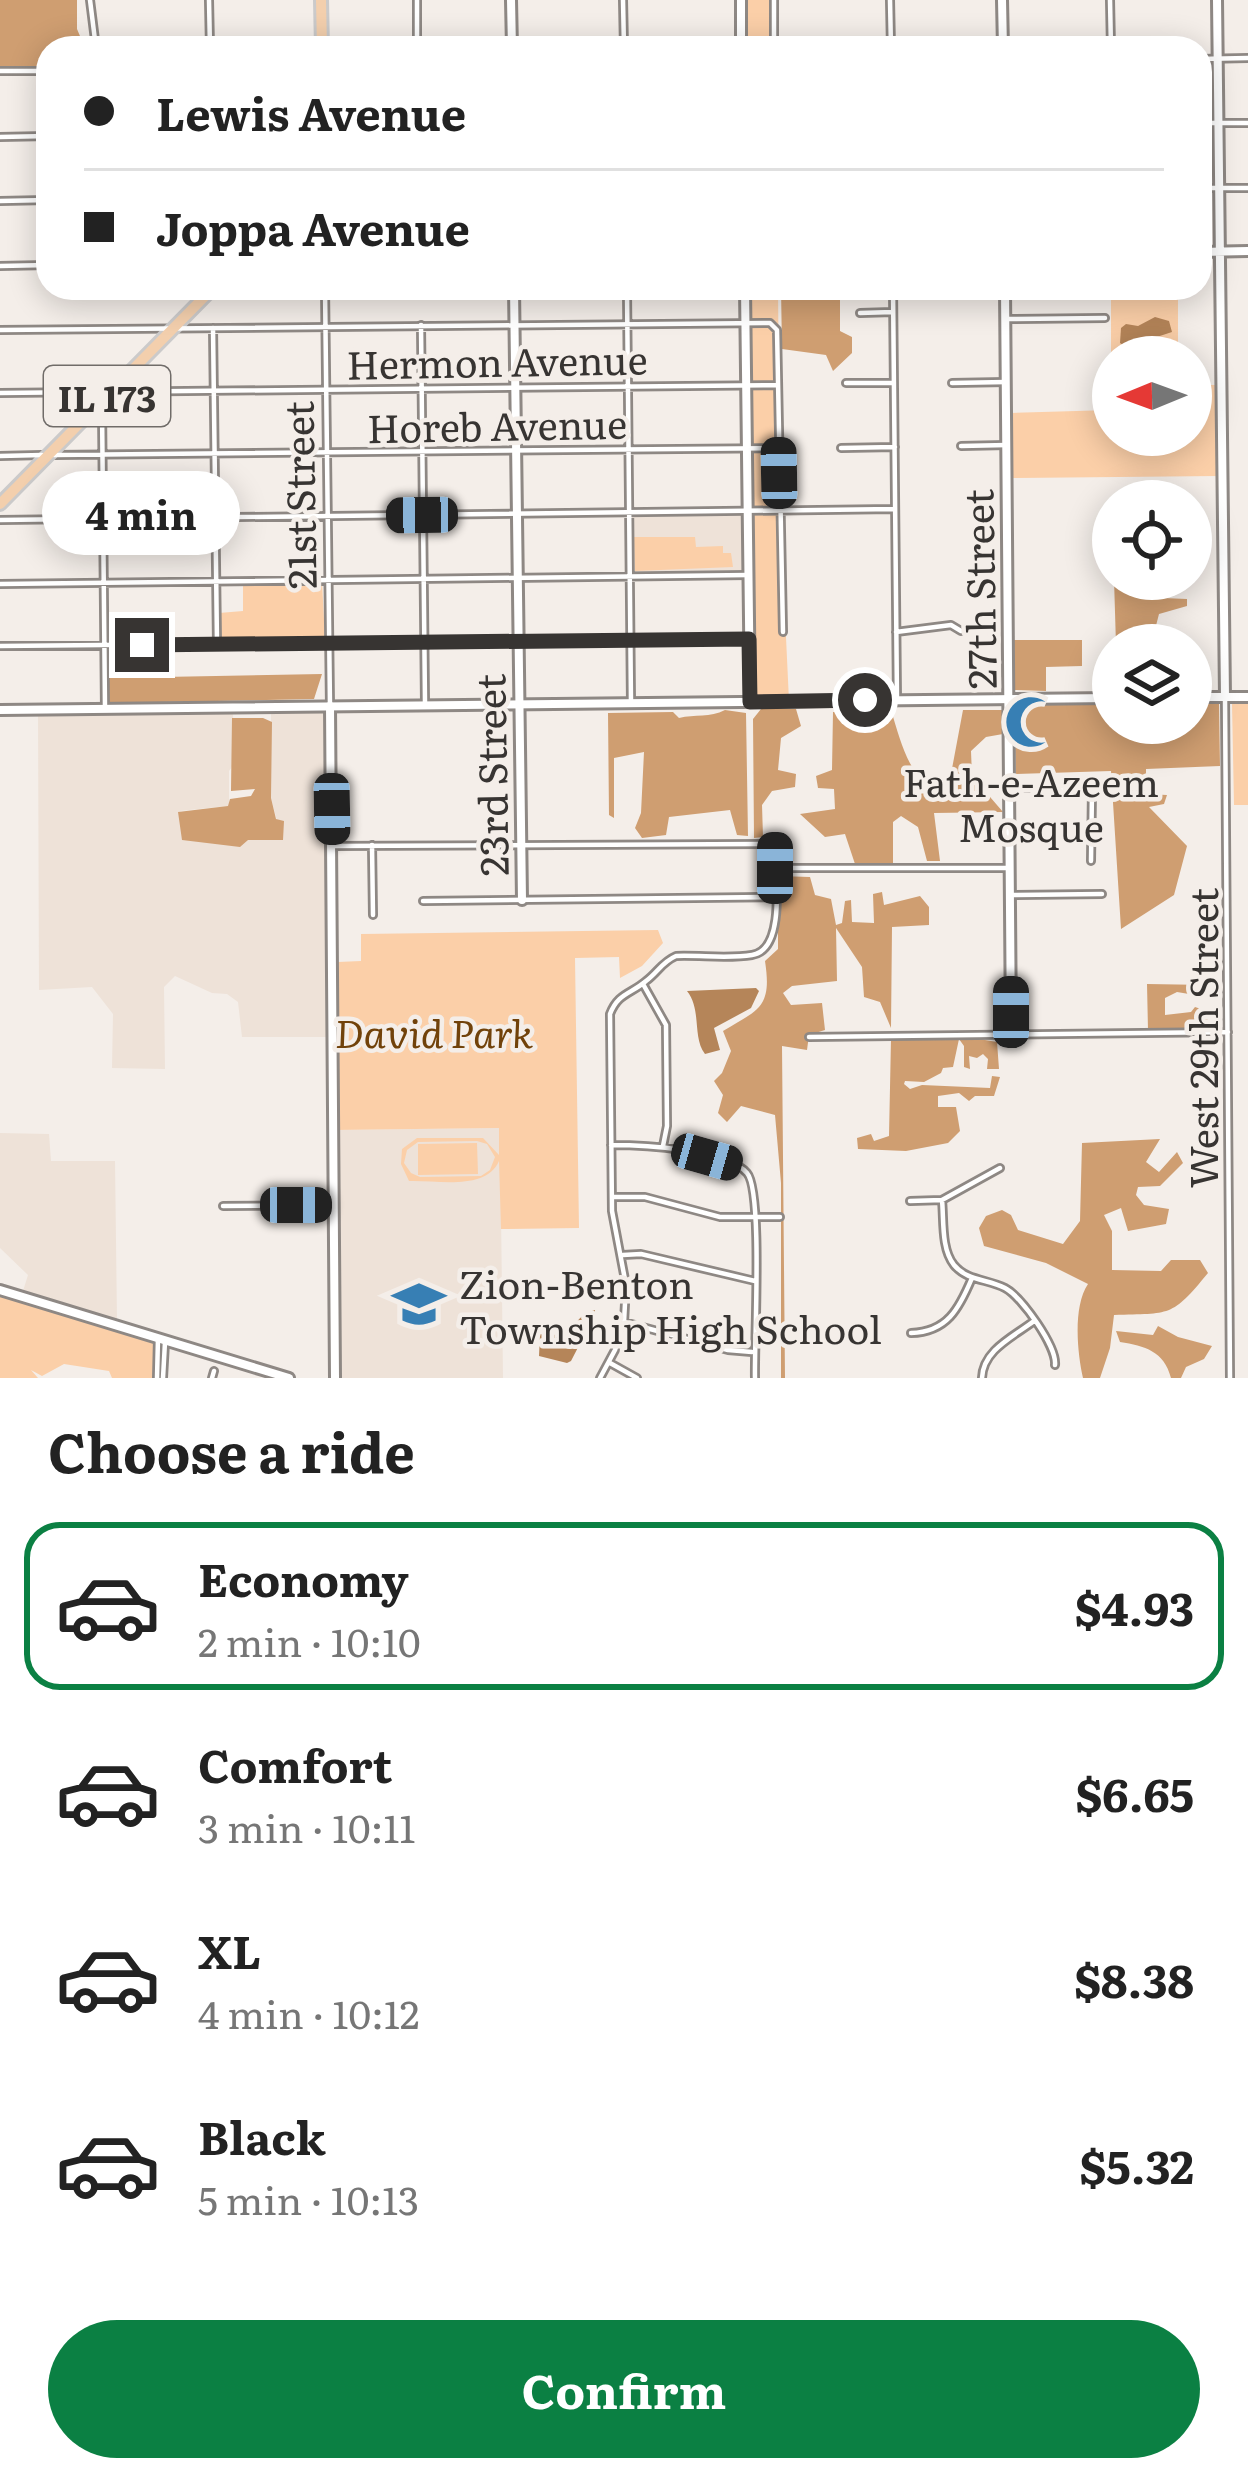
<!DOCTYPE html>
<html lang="en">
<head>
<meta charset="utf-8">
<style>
	body { margin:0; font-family:Literata,serif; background:#f2f2f2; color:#222; height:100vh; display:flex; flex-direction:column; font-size:45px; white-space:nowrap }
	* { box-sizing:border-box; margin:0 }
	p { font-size:39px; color:#767676 }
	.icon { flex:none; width:66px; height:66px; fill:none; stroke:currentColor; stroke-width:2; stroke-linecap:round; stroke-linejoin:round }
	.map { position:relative; height:1378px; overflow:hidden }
	.details { display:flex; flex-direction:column; background:#fff; flex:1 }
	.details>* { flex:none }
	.guide { position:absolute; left:36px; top:36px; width:1176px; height:264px; border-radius:36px; box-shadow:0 6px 30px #0003; display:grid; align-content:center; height:264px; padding:0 48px; background:#fff }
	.needle { width:78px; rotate:269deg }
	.buttons { position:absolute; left:1092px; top:336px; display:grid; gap:24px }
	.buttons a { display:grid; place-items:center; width:120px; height:120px; border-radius:50%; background:#fff; box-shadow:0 6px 30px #0003; font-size:60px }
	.end { position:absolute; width:54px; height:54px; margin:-27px; border:15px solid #373432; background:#fff; box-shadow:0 0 0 6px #fff }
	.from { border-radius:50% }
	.bubble { position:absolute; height:84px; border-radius:42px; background:#fff; box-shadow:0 6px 30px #0003; font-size:39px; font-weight:700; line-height:84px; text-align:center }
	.car { position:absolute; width:36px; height:72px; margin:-36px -18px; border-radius:15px; box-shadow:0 0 9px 3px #0007; background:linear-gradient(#222 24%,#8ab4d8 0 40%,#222 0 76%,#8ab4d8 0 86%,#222 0) }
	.guide b { display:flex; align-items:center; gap:42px; height:114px; font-size:45px }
	.guide b+b { border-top:3px solid #e0e0e0 }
	.guide i { width:30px; height:30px; background:#222 }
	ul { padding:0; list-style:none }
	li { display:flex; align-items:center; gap:36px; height:168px; margin:0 24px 18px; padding:0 24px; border:6px solid transparent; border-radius:36px }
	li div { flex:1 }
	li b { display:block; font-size:45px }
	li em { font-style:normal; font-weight:700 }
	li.current { border-color:#0b8043 }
	li>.icon { width:108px; height:108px; stroke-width:1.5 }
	h2 { padding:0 48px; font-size:54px; line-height:144px }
	.primary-button { display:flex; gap:24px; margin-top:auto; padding:24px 48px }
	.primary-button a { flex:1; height:138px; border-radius:72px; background:#0b8043; color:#fff; font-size:48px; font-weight:700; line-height:138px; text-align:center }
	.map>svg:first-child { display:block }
	.built { fill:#eee2d8 }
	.green { fill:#fbcfa8; fill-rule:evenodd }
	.forest { fill:#cf9e71 }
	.water { fill:#b58559 }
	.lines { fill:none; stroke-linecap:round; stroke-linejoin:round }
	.minor-casing { stroke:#8e8884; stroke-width:10 }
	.tertiary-casing { stroke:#8e8884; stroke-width:14 }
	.secondary-casing { stroke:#8e8884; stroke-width:14 }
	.primary-casing { stroke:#cbcaca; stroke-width:16 }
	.minor { stroke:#fff; stroke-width:4.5 }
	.tertiary { stroke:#fff; stroke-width:8 }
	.secondary { stroke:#fff; stroke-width:8 }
	.primary { stroke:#f3cfad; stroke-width:10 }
	.route { stroke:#373432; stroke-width:15 }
	.labels { text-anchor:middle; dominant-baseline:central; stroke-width:9; stroke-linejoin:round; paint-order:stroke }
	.shield { fill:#f4eee9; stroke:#706c69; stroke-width:3 }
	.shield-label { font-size:36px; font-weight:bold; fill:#373432 }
	.street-label { font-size:39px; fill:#373432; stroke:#f4eee9 }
	.poi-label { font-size:39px; fill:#373432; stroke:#f4eee9 }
	.park-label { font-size:39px; font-style:italic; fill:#71420a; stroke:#f4eee9 }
</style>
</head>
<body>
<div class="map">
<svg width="1248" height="1378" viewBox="0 0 1248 1378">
	<rect width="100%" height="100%" fill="#f4eee9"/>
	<path class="built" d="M 632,515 L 744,515 L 745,572 L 633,574 Z
		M 271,710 L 325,711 L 330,1037 L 242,1037 L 238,1002 L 227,994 L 212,993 L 175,976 L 164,987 L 165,1069 L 112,1068 L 113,1014 L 92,987 L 39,990 L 38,711 L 233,713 L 234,764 L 229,771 L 229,806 L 179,811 L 248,840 L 282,840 L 271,798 Z
		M 500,1128 L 503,1378 L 338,1378 L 334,1130 Z
		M 0,1133 L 49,1134 L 51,1161 L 115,1161 L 117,1320 L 23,1291 L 28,1275 L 0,1248 Z"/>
	<path class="green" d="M 741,0 L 774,0 L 774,48 L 741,48 Z
		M 745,288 L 778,288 L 780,510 L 789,701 L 750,702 Z
		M 1111,288 L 1178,288 L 1178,357 L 1113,357 L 1113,435 L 1191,435 L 1191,385 L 1218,385 L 1219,476 L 1012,478 L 1011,413 L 1111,410 Z
		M 634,537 L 695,537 L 696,547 L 723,546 L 723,553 L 731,553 L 733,567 L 635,571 Z
		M 322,582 L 325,638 L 320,640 L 221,641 L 219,638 L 219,613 L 243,611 L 243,583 Z
		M 1232,703 L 1248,703 L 1248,805 L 1234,805 Z
		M 658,930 L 663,943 L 642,966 L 620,978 L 619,957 L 575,958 L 579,1228 L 501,1229 L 499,1161 C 486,1191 438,1180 409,1181 L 401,1164 L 402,1149 L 417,1138 L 483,1138 L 499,1155 L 499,1128 L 334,1130 L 338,962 L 361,961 L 361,934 ZM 477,1141 L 487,1144 L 495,1157 L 490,1170 L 481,1176 L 420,1177 L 411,1173 L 404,1163 L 407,1150 L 418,1142 Z
		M 477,1143 L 478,1174 L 418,1175 L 418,1144 Z
		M 0,1290 L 161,1339 L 161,1378 L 112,1378 L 109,1371 L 64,1364 L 42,1376 L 31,1370 L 38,1378 L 0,1378 Z"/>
	<path class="forest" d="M 0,0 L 77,0 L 77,29 L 85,48 L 48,48 L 48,67 L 0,68 Z
		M 781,288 L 859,288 L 840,291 L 840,331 L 852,337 L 852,353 L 833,371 L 826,355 L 782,349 Z
		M 1114,579 L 1163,579 L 1163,598 L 1187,599 L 1187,606 L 1159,614 L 1151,645 L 1116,645 Z
		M 1014,640 L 1082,640 L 1082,666 L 1046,667 L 1046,691 L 1015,690 Z
		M 322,674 L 314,699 L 109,703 L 109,678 Z
		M 1113,704 L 1113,723 L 1191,723 L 1191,704 L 1219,704 L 1220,766 L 1146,769 L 1146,794 L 1167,795 L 1164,804 L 1149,807 L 1187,846 L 1174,895 L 1121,929 L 1111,771 L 1016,774 L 1014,705 Z
		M 761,709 L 796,709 L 801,726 L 781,738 L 778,770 L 796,774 L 795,787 L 772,791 L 762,805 L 763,837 L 754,838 L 753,719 Z
		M 725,710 L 746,713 L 748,836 L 737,835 L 730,810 L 669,817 L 666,835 L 642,838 L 635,828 L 641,813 L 644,752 L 614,758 L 614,818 L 609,815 L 608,713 L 673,712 L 679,718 C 695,714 710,718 725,710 Z
		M 891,710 C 900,739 906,766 928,788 L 948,790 L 963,710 L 1003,710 L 1003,734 L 986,737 L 971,751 L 972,776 L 1003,812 L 934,813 L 940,861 L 927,861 L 918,827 L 901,816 L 893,822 L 893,863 L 855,864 L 845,834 L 825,837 L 800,814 L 835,809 L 834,789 L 818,788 L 816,776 L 832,770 L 833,712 Z
		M 232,718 L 263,718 L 272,722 L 271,798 L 276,819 L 284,821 L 283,840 L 248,840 L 240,847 L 182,840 L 178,812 L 228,806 L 230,799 L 251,796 L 255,789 L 231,791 Z
		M 778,876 L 810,877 L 815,895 L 831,899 L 836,925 L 842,923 L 845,901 L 851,900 L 852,922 L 874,923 L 873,894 L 882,892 L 884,905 L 920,896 L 929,907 L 929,925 L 892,927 L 891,1028 L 880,1002 L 864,997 L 862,967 L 836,928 L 837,981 L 792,986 L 783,993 L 791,1005 L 822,1003 L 825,1030 L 809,1035 L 807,1050 L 782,1046 L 785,1378 L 781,1378 L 781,1183 L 775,1115 L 741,1106 L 727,1122 L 718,1113 L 723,1095 L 714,1081 L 722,1073 L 731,1051 L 723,1031 C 760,1009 772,1007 765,961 L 778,949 Z
		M 1147,984 L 1208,985 L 1209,992 L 1201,996 L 1177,992 L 1165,998 L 1165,1015 L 1191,1012 L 1195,1007 L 1213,1013 L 1200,1029 L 1148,1030 Z
		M 961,1036 L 997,1042 L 999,1069 L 987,1069 L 988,1059 L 983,1054 L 977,1058 L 969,1056 L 970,1069 L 964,1067 L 964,1046 L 959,1039 L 953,1067 L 943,1068 L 941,1073 L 924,1082 L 905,1081 L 904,1084 L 910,1089 L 922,1085 L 990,1088 L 992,1076 L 1000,1077 L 994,1096 L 975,1096 L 969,1101 L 959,1093 L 938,1096 L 938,1107 L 956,1107 L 960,1131 L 948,1143 L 906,1151 L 858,1149 L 857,1138 L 871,1134 L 874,1141 L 889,1136 L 891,1039 Z
		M 1160,1139 L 1146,1162 L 1159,1172 L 1177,1152 L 1183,1163 L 1160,1186 L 1138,1187 L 1136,1195 L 1144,1205 L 1169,1209 L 1166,1224 L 1128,1231 L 1121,1208 L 1104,1215 L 1112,1231 L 1112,1270 L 1161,1271 L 1171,1260 L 1200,1260 L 1208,1273 C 1171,1318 1171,1313 1114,1315 L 1110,1348 L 1100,1378 L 1083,1378 C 1077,1352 1073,1306 1088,1284 L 1046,1263 L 984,1246 L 979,1228 L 986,1216 L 1002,1210 L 1011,1215 L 1018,1230 L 1063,1244 L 1080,1221 L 1082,1143 Z
		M 1158,1326 L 1178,1337 L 1212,1346 L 1204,1359 L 1186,1367 L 1181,1378 L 1171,1378 C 1164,1351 1145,1346 1120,1342 L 1116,1331 L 1153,1335 Z"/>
	<path class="water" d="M 1155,317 L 1169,321 L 1172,332 L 1126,347 L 1120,343 L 1121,328 L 1126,324 L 1138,326 Z
		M 756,988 L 759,991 L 751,1008 L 714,1028 L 720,1050 L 705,1054 C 692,1037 702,1010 687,991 Z
		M 595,1310 L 594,1328 L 587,1330 L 571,1361 L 567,1363 L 539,1356 L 540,1334 C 578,1340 569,1317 595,1310 Z"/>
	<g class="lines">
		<g class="minor-casing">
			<path id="minor" d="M 90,0 L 96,48
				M 209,0 L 210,48
				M 417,0 L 417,48
				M 623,0 L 624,48
				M 774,0 L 774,48
				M 890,0 L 891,48
				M 1110,0 L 1111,48
				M 1200,59 L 1248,58
				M 0,71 L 48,71
				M 1200,123 L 1248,123
				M 0,137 L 48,136
				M 1200,188 L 1248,188
				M 0,201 L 48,200
				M 0,266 L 48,265
				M 325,288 L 330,706
				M 893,288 L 897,700
				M 627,291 L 631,703
				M 860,313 L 893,312
				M 1006,319 L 1105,318
				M 421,325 L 425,703
				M 213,328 L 217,644
				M 0,330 L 770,323 L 777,330 L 783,632
				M 846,383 L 894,383
				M 952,383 L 1006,382
				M 0,393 L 778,385
				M 102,407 L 105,708
				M 961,446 L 1007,445
				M 841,448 L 895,447
				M 54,455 L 779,448
				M 0,456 L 42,455
				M 0,520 L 895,509
				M 0,584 L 748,575
				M 896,632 L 951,625 L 961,631
				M 0,646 L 749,639
				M 1225,697 L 1230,1378
				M 1010,787 L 1092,790 L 1091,861
				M 372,845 L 373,915
				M 332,846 L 775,844 C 775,871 787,950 752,955 C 728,959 701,955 676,956 C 662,962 658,972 646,981 C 631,994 618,993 610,1014 L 612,1211 L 626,1285 L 624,1322 L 615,1350 L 600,1378
				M 775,868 L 1009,868
				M 1010,895 L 1102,894
				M 423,901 L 775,897
				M 643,984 L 666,1025 L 667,1126 L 663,1146
				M 809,1037 L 1228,1032
				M 611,1145 C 642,1145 726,1149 747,1173 C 763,1191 754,1345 755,1378
				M 612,1197 L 645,1197 L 720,1217 L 780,1217
				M 942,1200 C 944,1220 941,1249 954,1265 C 967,1281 988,1279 1005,1288 C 1022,1297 1057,1347 1055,1365
				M 910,1201 L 942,1200 L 1000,1168
				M 223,1206 L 334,1205
				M 623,1255 L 641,1254 L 755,1281
				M 624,1322 L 728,1350 L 752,1352
				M 911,1333 C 947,1332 959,1309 972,1278
				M 610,1363 L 637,1378
				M 157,1378 L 158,1338
				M 163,1378 L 165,1342
				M 212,1378 L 214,1371
				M 982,1378 C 983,1350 1013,1337 1034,1321"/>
		</g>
		<g class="tertiary-casing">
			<path id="tertiary" d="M 511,0 L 512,48
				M 741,0 L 741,48
				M 1002,0 L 1003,48
				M 1217,0 L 1225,697
				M 1200,252 L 1248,251
				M 514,288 L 522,900
				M 745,288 L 750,702
				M 1005,288 L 1011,1033
				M 330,706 L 335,1378
				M 0,1290 L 289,1378"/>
		</g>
		<g class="secondary-casing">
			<path id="secondary" d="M 1191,697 L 1248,697
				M 0,710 L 1113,698"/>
		</g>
		<g class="primary-casing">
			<path id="primary" d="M 321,0 L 322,48
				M 0,504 L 213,288"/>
		</g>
		<use href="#minor" class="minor"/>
		<use href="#tertiary" class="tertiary"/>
		<use href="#secondary" class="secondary"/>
		<use href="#primary" class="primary"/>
	</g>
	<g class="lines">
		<path class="route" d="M 142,645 L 749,639 L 750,702 L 865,700"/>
	</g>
	<defs>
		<g id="mosque-bare" transform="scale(4.14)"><path d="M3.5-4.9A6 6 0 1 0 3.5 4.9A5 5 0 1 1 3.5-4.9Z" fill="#377fb4" stroke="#f4eee9" stroke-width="2.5" paint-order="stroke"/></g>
		<g id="school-bare" transform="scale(4.14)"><path d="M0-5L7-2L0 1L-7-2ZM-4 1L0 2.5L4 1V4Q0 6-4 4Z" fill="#377fb4" stroke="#f4eee9" stroke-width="2.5" paint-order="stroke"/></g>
	</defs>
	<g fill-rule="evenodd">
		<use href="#mosque-bare" x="1031" y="722"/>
		<use href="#school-bare" x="419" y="1304"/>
	</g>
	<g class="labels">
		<rect class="shield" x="44" y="366" width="126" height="60" rx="9"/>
		<g class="shield-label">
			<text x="107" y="396">IL 173</text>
		</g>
		<g class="street-label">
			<text transform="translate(497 360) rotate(-1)">Hermon Avenue</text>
			<text transform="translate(497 424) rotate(-1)">Horeb Avenue</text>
			<text transform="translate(298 495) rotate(-91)">21st Street</text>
			<text transform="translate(978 589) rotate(-91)">27th Street</text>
			<text transform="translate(490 775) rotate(-91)">23rd Street</text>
			<text transform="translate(1201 1038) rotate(-90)">West 29th Street</text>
		</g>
		<g class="poi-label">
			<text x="1031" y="780">Fath-e-Azeem<tspan x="1031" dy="45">Mosque</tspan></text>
			<text x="459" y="1282" text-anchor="start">Zion-Benton<tspan x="459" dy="45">Township High School</tspan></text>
		</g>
		<g class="park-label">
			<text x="434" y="1031">David Park</text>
		</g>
	</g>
</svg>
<div class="buttons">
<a><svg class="needle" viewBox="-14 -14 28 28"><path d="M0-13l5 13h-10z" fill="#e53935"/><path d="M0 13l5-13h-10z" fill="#767676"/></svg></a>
<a><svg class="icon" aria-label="locate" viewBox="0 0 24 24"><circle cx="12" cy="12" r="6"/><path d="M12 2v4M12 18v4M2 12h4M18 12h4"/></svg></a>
<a><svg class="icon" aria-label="layers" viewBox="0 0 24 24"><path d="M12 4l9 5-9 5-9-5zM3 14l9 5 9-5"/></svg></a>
</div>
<i class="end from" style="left:865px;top:700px"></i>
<i class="end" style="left:142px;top:645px"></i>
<div class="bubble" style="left:42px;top:471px;width:198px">4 min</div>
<i class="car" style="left:779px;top:473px;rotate:359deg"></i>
<i class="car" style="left:422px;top:515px;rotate:269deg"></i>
<i class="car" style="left:332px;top:809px;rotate:179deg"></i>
<i class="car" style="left:775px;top:868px;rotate:0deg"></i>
<i class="car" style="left:1011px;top:1012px;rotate:0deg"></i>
<i class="car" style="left:707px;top:1157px;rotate:106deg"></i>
<i class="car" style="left:296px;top:1205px;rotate:90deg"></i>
<div class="guide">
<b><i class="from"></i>Lewis Avenue</b>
<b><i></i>Joppa Avenue</b>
</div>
</div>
<section class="details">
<h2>Choose a ride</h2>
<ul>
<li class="current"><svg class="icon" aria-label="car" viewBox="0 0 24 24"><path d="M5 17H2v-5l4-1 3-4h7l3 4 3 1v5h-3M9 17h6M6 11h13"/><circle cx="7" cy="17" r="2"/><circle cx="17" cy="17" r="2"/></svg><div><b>Economy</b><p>2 min · 10:10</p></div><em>$4.93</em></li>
<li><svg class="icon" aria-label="car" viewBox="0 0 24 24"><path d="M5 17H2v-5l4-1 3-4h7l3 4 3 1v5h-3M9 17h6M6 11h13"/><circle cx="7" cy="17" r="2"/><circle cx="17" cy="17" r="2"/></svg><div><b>Comfort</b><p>3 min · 10:11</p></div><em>$6.65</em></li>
<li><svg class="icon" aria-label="car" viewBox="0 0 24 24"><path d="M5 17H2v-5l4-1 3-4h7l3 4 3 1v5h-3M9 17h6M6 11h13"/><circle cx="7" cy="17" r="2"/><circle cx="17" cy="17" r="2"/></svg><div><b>XL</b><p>4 min · 10:12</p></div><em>$8.38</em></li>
<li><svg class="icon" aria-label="car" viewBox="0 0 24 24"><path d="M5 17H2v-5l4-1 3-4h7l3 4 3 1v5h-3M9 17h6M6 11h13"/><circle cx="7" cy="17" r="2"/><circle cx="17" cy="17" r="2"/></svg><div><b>Black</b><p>5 min · 10:13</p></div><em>$5.32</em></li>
</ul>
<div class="primary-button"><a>Confirm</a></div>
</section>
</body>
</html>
